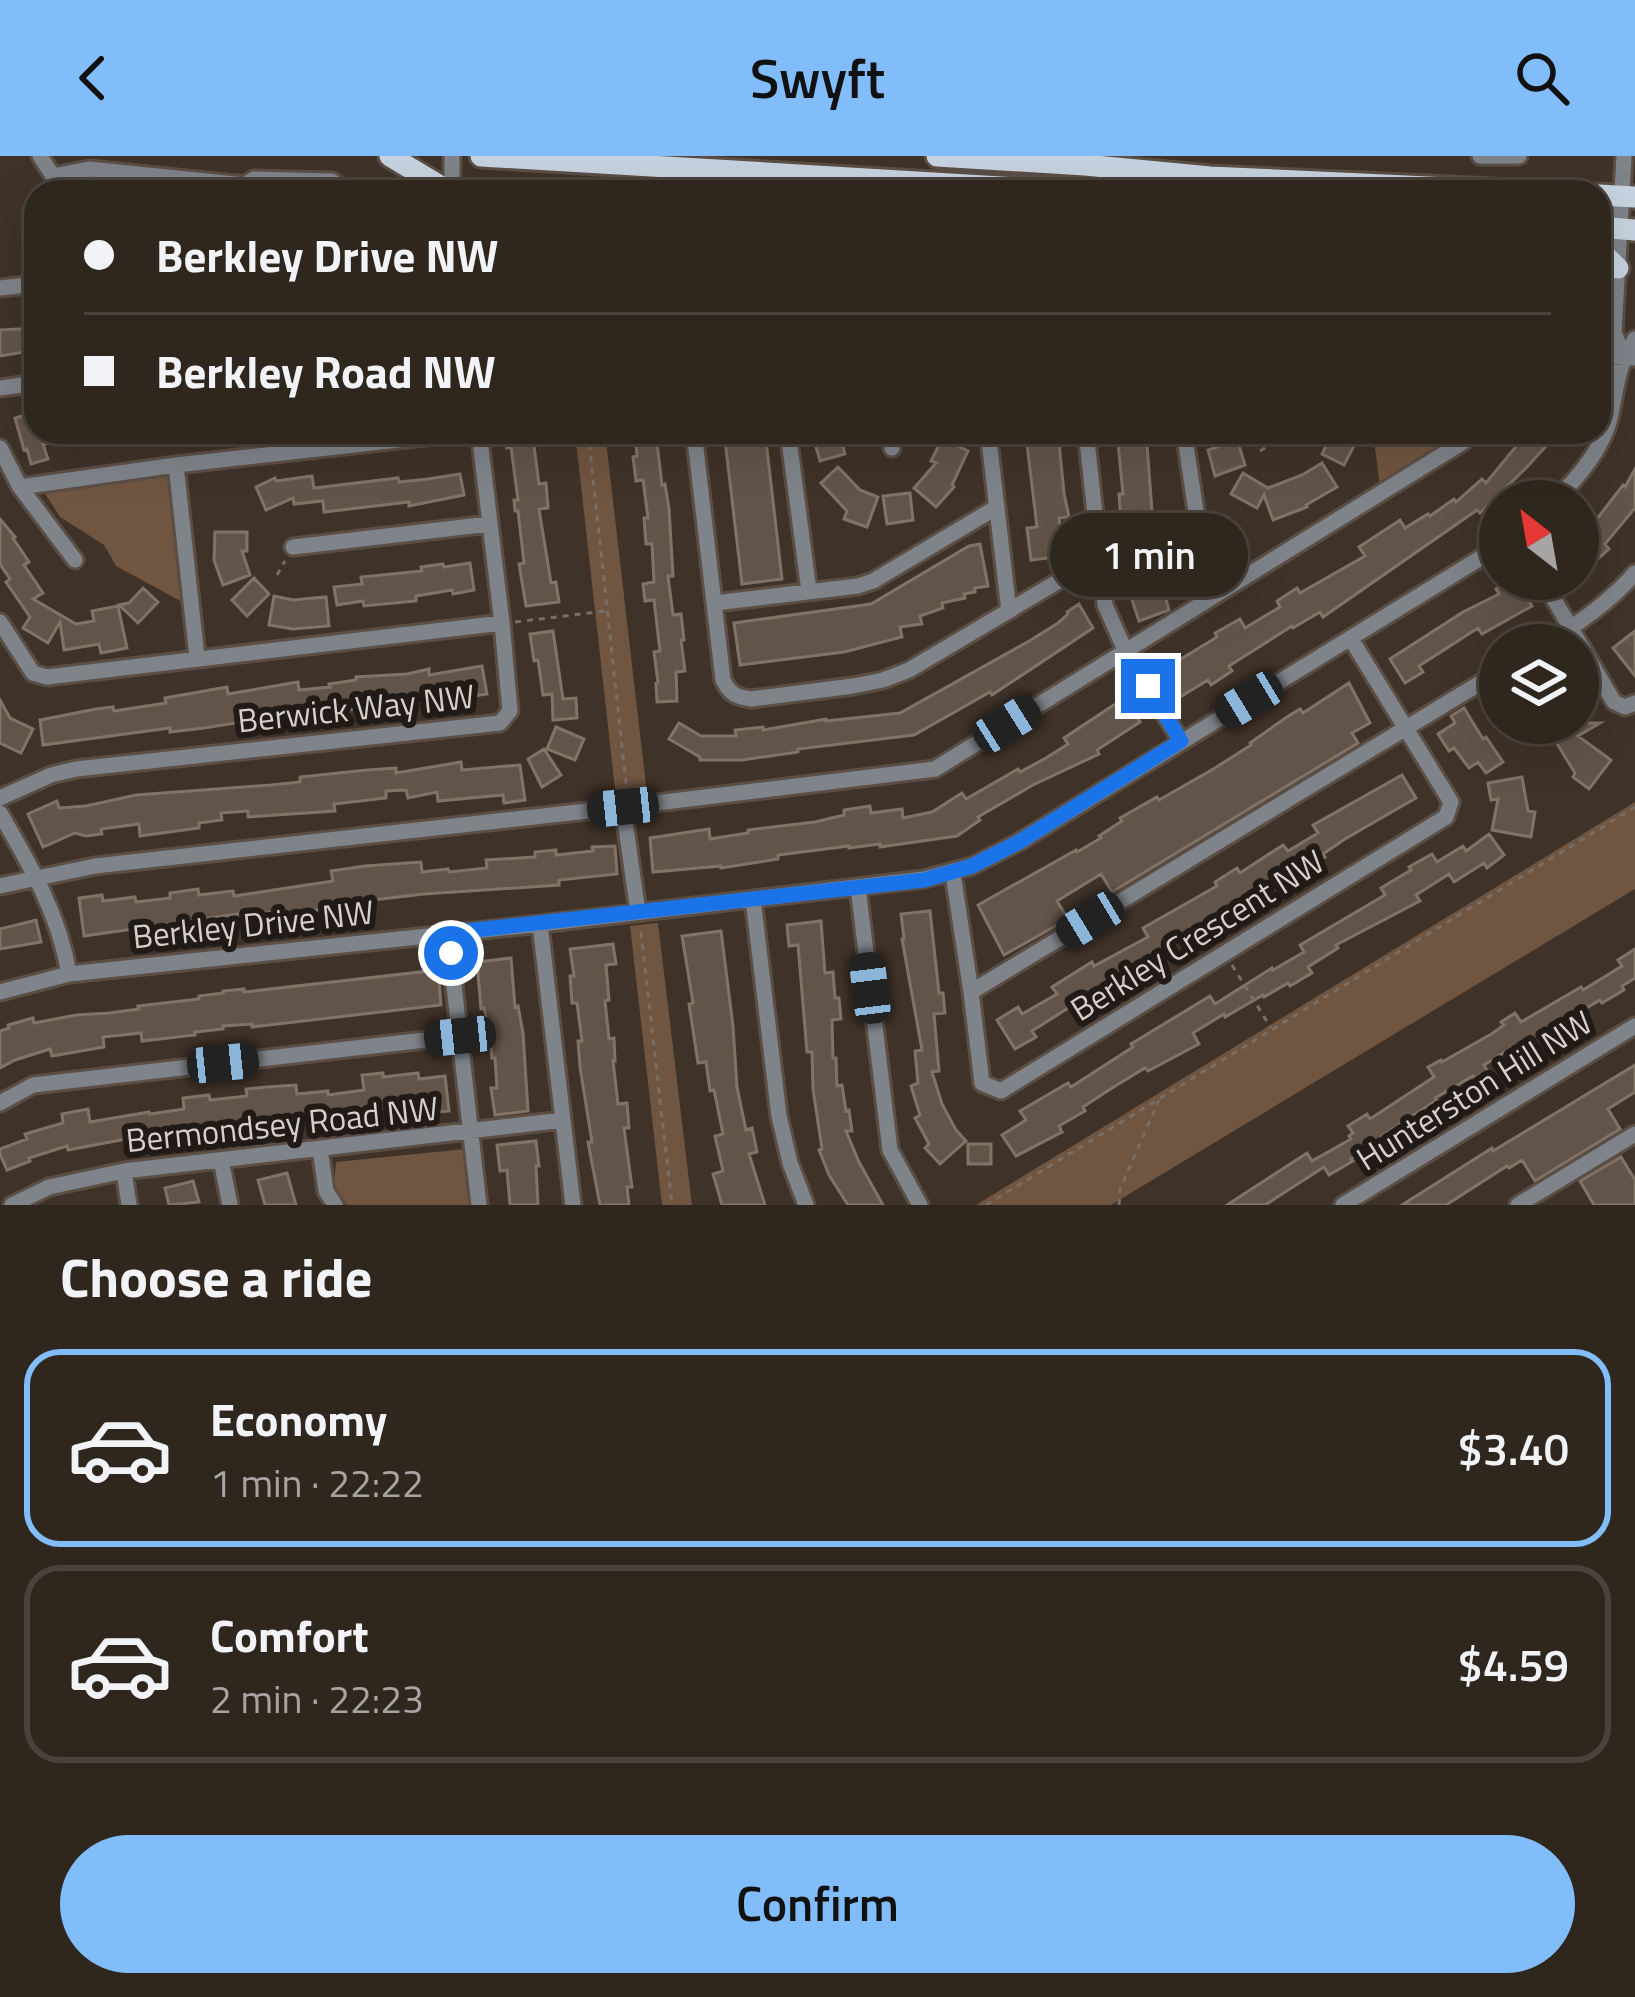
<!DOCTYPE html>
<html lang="en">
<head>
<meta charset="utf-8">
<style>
	body { margin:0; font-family:"Titillium Web",sans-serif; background:#372e27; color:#f1f3f6; height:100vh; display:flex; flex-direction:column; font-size:45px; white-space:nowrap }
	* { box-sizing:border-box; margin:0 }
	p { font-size:39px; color:#a7a5a4 }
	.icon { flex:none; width:66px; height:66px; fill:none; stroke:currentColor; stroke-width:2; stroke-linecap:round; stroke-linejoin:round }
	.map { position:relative; height:1049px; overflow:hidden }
	.sheet { display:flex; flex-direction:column; background:#2f261e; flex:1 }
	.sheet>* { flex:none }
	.top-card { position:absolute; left:24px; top:24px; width:1587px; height:264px; border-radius:36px; box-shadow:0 12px 48px #0002,0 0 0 3px #4a433c; display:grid; align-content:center; height:264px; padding:0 60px; background:#2f261e }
	.needle { width:78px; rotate:329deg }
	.controls { position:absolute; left:1479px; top:324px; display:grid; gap:24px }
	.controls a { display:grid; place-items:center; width:120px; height:120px; border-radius:50%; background:#2f261e; box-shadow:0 12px 48px #0002,0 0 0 3px #4a433c; font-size:60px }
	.end { position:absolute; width:54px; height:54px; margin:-27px; border:15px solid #1a73e8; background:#fff; box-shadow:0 0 0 6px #fff }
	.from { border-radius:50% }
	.bubble { position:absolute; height:84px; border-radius:42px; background:#2f261e; box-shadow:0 12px 48px #0002,0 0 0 3px #4a433c; font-size:39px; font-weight:600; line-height:84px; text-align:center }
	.car { position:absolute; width:36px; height:72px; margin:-36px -18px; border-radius:15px; box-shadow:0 0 9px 3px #0007; background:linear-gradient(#222 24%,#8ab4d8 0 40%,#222 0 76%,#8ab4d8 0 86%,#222 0) }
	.top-card b { display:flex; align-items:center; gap:42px; height:114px; font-size:45px }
	.top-card b+b { border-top:3px solid #4a433c }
	.top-card i { width:30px; height:30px; background:#f1f3f6 }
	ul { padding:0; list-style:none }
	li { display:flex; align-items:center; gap:36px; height:198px; margin:0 24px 18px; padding:0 36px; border:6px solid #4a433c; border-radius:36px }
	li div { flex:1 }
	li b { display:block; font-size:45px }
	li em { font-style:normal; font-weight:600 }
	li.selected { border-color:#80bdfa }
	li>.icon { width:108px; height:108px; stroke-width:1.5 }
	h2 { padding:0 60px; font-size:54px; line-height:144px }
	.primary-button { display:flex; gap:24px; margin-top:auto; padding:24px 60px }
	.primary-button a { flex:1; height:138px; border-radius:72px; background:#80bdfa; color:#111; font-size:48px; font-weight:600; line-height:138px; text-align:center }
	header { display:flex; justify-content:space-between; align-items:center; height:156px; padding:0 60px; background:#80bdfa; color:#111; font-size:54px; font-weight:600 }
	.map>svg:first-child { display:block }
	.green { fill:#705540 }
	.building { fill:#625449; stroke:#827367; stroke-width:3 }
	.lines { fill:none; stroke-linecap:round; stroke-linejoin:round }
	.minor-casing { stroke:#5b4e45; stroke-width:21 }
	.major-casing { stroke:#5b4e45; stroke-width:27 }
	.path { stroke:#796e66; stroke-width:3; stroke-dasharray:6 6; stroke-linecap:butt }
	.minor { stroke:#7f848a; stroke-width:15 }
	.major { stroke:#c7d3e0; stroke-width:21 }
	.route { stroke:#1a73e8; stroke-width:15 }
	.labels { text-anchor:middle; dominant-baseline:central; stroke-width:12; stroke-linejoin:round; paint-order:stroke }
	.street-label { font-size:33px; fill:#d8cfc9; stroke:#211b17 }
</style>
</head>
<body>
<header><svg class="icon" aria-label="back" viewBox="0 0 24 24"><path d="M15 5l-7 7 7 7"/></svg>Swyft<svg class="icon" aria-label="search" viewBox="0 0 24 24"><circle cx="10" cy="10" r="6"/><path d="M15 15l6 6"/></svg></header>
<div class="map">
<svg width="1635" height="1049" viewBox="0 0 1635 1049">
	<rect width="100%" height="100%" fill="#3f3228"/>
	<path class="green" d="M 575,276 L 605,276 L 647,638 L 616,642 Z
		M 1373,276 L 1460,276 L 1380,331 Z
		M 167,319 L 174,326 L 186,448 L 116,410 L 104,389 L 60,361 L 44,336 Z
		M 1635,646 L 1635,733 L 1111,1049 L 976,1049 Z
		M 658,767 L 692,1049 L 662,1049 L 630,770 Z
		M 465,993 L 471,1049 L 347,1049 L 334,1028 L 336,1006 Z"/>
	<path class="building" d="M 36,172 L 36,194 L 0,200 L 0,174 Z
		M 36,256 L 36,276 L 85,276 L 86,285 L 43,288 L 48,303 L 31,308 L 27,293 L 24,294 L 15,262 Z
		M 541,276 L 542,289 L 534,290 L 539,328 L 546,327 L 548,352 L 539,353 L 551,427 L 556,426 L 559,446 L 526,450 L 519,408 L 524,407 L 518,355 L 515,355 L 514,344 L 518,344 L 511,291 L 507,292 L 506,277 Z
		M 635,276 L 662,276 L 663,286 L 657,287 L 662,329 L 665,328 L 669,353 L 673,420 L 668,420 L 673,459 L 681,458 L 684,484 L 681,484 L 685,515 L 676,516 L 677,545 L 657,546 L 656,527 L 658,526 L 654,496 L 660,495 L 654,444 L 645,445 L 643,428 L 654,426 L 652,388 L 646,388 L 644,362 L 648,362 L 643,324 L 636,325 L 633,301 L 637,300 Z
		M 724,276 L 765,276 L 782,423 L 742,428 Z
		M 839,276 L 845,298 L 820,305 L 814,284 Z
		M 1117,276 L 1146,276 L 1153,368 L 1160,368 L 1162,394 L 1157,395 L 1160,422 L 1169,454 L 1139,465 L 1132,444 L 1124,365 L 1121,366 L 1119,338 L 1123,338 Z
		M 1215,276 L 1235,276 L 1245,309 L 1215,320 L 1208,294 L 1218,291 Z
		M 1333,276 L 1356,286 L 1344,309 L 1322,298 Z
		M 1528,276 L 1552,276 L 1548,288 L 1527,311 L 1480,357 L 1477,354 L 1323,461 L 1320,456 L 1293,472 L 1292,470 L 1229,510 L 1232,515 L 1211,529 L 1208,524 L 1180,541 L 1163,514 L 1217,481 L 1215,477 L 1240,463 L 1245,472 L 1280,451 L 1277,445 L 1297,432 L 1300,437 L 1365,400 L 1359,391 L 1400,364 L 1405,372 L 1428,358 L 1430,360 L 1454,343 L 1456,346 L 1482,323 L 1486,327 Z
		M 1058,277 L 1064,337 L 1069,361 L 1059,362 L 1064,400 L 1031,404 L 1027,372 L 1037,371 L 1026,280 Z
		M 942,283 L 968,295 L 952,329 L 954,331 L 936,351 L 914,332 L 936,307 L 931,305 Z
		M 1322,307 L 1337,331 L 1306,349 L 1307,351 L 1273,364 L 1264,339 L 1257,352 L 1231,338 L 1243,317 L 1268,332 L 1302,319 Z
		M 838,311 L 860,334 L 878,341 L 867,371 L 844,363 L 847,355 L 821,327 Z
		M 1635,313 L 1635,352 L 1605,388 L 1609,393 L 1578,420 L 1578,381 L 1593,368 L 1623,329 L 1625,331 Z
		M 460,318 L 464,339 L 409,350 L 409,346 L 324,356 L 323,345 L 294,348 L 293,342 L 266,354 L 256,331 L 275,322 L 276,325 L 312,320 L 314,332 L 398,322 L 399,326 L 428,323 Z
		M 910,337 L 913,364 L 887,368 L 883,340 Z
		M 0,363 L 15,381 L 13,382 L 29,406 L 24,409 L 43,437 L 33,443 L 76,468 L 94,465 L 92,455 L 118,450 L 127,492 L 101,497 L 99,488 L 64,494 L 60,466 L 48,487 L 23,472 L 30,461 L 6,426 L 10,423 L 0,408 Z
		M 215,376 L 247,376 L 247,395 L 242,395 L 250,419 L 223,429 L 214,404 Z
		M 980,388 L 988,430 L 975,432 L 975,436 L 964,438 L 965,442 L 942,447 L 943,452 L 920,460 L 922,468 L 900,471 L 902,481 L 844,496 L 740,509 L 734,467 L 871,448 L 969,390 Z
		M 470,407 L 474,434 L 453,438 L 452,434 L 416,440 L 416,445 L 364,450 L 363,445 L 337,449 L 334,431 L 362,428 L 361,421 L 422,415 L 421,411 L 443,408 L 444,411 Z
		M 254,422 L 269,438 L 247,460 L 232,444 Z
		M 1513,423 L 1516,423 L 1532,450 L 1482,478 L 1478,472 L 1419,510 L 1423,516 L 1405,527 L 1390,503 L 1463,456 L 1499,438 L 1496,433 Z
		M 143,432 L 158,446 L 138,467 L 119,449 L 129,447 Z
		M 274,440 L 293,444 L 326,441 L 329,470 L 293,473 L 269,469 Z
		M 1079,448 L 1093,472 L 992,539 L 990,536 L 914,579 L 798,593 L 798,596 L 742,604 L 700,604 L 700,601 L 669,583 L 679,567 L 701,580 L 736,580 L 735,574 L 763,571 L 763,574 L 826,563 L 826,565 L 900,557 L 1031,484 L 1058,467 L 1068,458 L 1067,456 Z
		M 553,475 L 563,543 L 576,542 L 577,562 L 553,564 L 552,538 L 543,539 L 538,504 L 534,505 L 530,478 Z
		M 1635,475 L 1635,520 L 1613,492 Z
		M 482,510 L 487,538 L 439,545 L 385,548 L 325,558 L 306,559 L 306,556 L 204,572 L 170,576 L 170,572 L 43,589 L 40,564 L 96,553 L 113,551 L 114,555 L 166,547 L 165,542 L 227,531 L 228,538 L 298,526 L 299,534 L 330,531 L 329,528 L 356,524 L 356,521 L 407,518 L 429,513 L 429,519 Z
		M 1349,527 L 1370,567 L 1352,577 L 1358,587 L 1112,736 L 1101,718 L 1057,745 L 1068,763 L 1004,799 L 978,749 L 1076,694 L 1077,696 L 1101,682 L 1099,680 L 1122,665 L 1120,662 L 1157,641 L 1159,644 L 1215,612 L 1251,589 L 1250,587 L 1287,561 L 1300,553 L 1303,557 Z
		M 1126,541 L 1140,566 L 1097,594 L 1099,598 L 1033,629 L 978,661 L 980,664 L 957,680 L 880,691 L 880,688 L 849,692 L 849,690 L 778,699 L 778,703 L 721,712 L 721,710 L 653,716 L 650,682 L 709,673 L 710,683 L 748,677 L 748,674 L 815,666 L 844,659 L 844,654 L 870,650 L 871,657 L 902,653 L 903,662 L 932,656 L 962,637 L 966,643 L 1018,613 L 1020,616 L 1046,602 L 1068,588 L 1064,582 Z
		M 0,544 L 10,562 L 33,573 L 21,597 L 0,587 Z
		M 1464,552 L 1483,583 L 1486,581 L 1503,606 L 1486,617 L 1478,606 L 1469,612 L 1454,592 L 1449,595 L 1438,578 L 1455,567 L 1451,560 Z
		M 1552,567 L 1600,567 L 1578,580 L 1611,604 L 1589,633 L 1573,621 L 1575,617 L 1551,578 L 1556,574 Z
		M 556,571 L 584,583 L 575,604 L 547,593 Z
		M 544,593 L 561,619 L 542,631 L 528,603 Z
		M 461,606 L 462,614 L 520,609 L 525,644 L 504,647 L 503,639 L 438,645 L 437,636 L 408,642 L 406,634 L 386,635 L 386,642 L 334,648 L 335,655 L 248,661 L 248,655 L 221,657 L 222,664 L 199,667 L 199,672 L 140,680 L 139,668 L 101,673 L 102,678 L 86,680 L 75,677 L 43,691 L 28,658 L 57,645 L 59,652 L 86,650 L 136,639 L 271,629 L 300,626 L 300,621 L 367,614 L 396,612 L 396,617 Z
		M 1402,619 L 1416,642 L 1345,683 L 1323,698 L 1325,701 L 1303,714 L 1300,710 L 1277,724 L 1279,727 L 1182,782 L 1132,815 L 1130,813 L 1032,875 L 1036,881 L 1015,893 L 997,864 L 1018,851 L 1022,858 L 1057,838 L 1052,831 L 1092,806 L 1094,810 L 1148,781 L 1143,772 L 1217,730 L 1215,726 L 1237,712 L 1240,717 L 1283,689 L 1288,695 L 1318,677 L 1313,669 Z
		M 1522,621 L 1528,655 L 1535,656 L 1531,681 L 1492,674 L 1498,643 L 1491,644 L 1488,627 Z
		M 1489,678 L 1504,699 L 1487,712 L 1484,707 L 1454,726 L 1449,718 L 1416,739 L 1420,745 L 1336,789 L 1338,792 L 1308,811 L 1312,817 L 1290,830 L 1288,827 L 1264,841 L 1263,839 L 1225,861 L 1224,858 L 1193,877 L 1199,888 L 1148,915 L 1145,912 L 1112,932 L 1083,951 L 1085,955 L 1059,970 L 1062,976 L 1016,1000 L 1002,979 L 1026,964 L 1020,955 L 1068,927 L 1071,931 L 1133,891 L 1131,888 L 1210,840 L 1215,848 L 1272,812 L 1273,814 L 1304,796 L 1300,789 L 1385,739 L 1381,732 L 1411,714 L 1409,711 L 1432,698 L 1437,706 L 1463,690 L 1466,695 Z
		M 615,690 L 617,718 L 559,724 L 559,729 L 424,738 L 364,745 L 302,757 L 271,759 L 271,756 L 240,762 L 239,758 L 84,780 L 79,742 L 102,739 L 103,745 L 135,741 L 136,746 L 170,742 L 170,737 L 198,733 L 199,739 L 233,735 L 234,740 L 333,725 L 331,715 L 365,710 L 421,706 L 422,716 L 448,713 L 449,716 L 487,712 L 486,704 L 535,701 L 535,696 L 556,694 L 556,699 L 593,695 L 592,691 Z
		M 930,755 L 939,837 L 943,837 L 945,857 L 934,858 L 939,915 L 932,916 L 942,948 L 956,974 L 966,985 L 940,1008 L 925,992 L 929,988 L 915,962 L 920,959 L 911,930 L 918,927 L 915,895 L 922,894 L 902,783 L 904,783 L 901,758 Z
		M 36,764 L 41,786 L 0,793 L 0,773 Z
		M 821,765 L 825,817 L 833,816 L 835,842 L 839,842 L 841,863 L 832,864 L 833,902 L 836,902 L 837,930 L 842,929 L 846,955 L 849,954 L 852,975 L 846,975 L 859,1006 L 883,1049 L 848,1049 L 829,1019 L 819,994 L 822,993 L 813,933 L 812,896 L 807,896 L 798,789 L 789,790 L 787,769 Z
		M 721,775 L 733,870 L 737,931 L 746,974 L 752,972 L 757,996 L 749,998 L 765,1049 L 722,1049 L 713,1018 L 723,1015 L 715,980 L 723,978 L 714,934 L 710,935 L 706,906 L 698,907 L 689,848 L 693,847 L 682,780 Z
		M 613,788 L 616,808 L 606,809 L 609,844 L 605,845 L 609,883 L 614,882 L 615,905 L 613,905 L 618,948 L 627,947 L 629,972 L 624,972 L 632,1031 L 627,1031 L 629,1049 L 600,1049 L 588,986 L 592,986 L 580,911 L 578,885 L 582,885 L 577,847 L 572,847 L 570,820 L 574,820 L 570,793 Z
		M 1635,793 L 1635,822 L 1622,830 L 1624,834 L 1602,847 L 1600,844 L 1563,866 L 1572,880 L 1560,888 L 1553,877 L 1521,898 L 1519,895 L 1508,902 L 1505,896 L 1484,909 L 1487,915 L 1475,922 L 1473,920 L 1435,942 L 1437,944 L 1382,980 L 1383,983 L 1351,1003 L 1353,1005 L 1329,1019 L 1324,1011 L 1265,1049 L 1227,1049 L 1307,997 L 1312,1005 L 1351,983 L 1349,980 L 1353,977 L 1348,970 L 1367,958 L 1370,963 L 1434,921 L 1428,911 L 1441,904 L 1442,906 L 1493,877 L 1504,869 L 1501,866 L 1515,857 L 1521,866 L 1581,831 L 1583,834 L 1622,810 L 1618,804 Z
		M 511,802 L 515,851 L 518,850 L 523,877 L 528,955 L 495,959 L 491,932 L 497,932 L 495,902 L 492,902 L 489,874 L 484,852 L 481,853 L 477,806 Z
		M 438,814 L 441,849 L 252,871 L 252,868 L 223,870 L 223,873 L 195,876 L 195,879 L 142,885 L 141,877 L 103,881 L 104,891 L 52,900 L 50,893 L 15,904 L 0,912 L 0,875 L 9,872 L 8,869 L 33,862 L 34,867 L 76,859 L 109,857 L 139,853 L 138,850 L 199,843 L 199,840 L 223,837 L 223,835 L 244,833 L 244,836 Z
		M 1635,909 L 1635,936 L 1608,953 L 1620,973 L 1535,1025 L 1522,1004 L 1509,1012 L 1507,1010 L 1446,1049 L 1402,1049 L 1492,992 L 1493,995 Z
		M 383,917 L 383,921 L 418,917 L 419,923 L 445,920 L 449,955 L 428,957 L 427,952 L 401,955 L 401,951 L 363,954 L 363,958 L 330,964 L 241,969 L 242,976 L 158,977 L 68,994 L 67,990 L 29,1002 L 30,1005 L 7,1014 L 0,998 L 0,993 L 27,983 L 25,978 L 63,967 L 62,958 L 88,953 L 90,966 L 149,956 L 150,958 L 184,953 L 183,942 L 209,939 L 210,944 L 247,940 L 246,933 L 267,931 L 296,929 L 297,938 L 328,935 L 328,939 L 364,934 L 362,919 Z
		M 536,985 L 539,1010 L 536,1010 L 538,1049 L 510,1049 L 507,1014 L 500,1015 L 497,989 Z
		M 968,988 L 991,988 L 991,1008 L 968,1008 Z
		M 1621,1001 L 1635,1024 L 1635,1049 L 1594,1049 L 1580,1025 Z
		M 287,1017 L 296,1049 L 265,1049 L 258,1024 Z
		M 193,1025 L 199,1046 L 169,1049 L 165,1032 Z"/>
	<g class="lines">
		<g class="minor-casing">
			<path id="minor" d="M 40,0 L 53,20 L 89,13 L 245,29 L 246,36
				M 1480,0 L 1519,0
				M 245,29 L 254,23 L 332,25 L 340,30 L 343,36
				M 452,36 L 452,0
				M 0,132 L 36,128
				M 1599,200 L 1635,202
				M 1623,200 L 1614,176 L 1624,0
				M 0,232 L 36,227
				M 694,276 L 723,524 C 730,538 736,541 751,543 L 853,530 L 883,524 L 909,514 L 1099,401
				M 788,276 L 809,435
				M 890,276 L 892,292
				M 988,276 L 1009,455
				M 1086,276 L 1105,449 L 1125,494 L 1181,585
				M 1184,276 L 1209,441
				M 1283,276 L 1284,279
				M 0,292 L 20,331 L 75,404
				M 176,309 L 197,501
				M 20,331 L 176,309 L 470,276
				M 1554,345 C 1576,324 1600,296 1609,266 C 1617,235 1616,210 1635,183
				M 293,391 L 489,368
				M 1542,423 L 1614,546 L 1625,551 L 1635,547
				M 715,447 L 858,430 L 873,425 L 997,351
				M 0,466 L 33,517 L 47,521 L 502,467
				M 1544,489 C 1577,469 1610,446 1635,417
				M 0,642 L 51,619 L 76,613 L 500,567 L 510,555 L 502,467 L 479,276
				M 623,651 L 638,756
				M 0,657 C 30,709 59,758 69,818
				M 953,718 L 971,836 L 982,927 L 1001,935 L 1446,661 L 1451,646 L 1351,483
				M 0,730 L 95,710 L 623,651 L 935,613 L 1463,286 L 1470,276
				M 858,731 L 890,994 L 920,1049
				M 753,743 L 779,960 L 790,1007 L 806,1049
				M 540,768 L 573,1049
				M 448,777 L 479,1049
				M 0,836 L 69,818 L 540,768 L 924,723 L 972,710 L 1019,686 L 1500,390
				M 971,836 L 1500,515
				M 0,947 L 33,929 L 460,880
				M 320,993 L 326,1035 L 335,1049
				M 221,1004 L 230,1049
				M 124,1015 L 129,1049
				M 12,1049 L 49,1031 L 124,1015 L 563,964
				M 1343,1049 L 1635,870
				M 1518,1049 L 1635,978"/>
		</g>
		<g class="major-casing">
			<path id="major" d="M 390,0 L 450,36
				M 481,0 L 1087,36
				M 937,0 L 1085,9 L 1210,21 L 1538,36
				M 1599,39 L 1635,41
				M 1599,71 L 1635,74
				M 1599,94 L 1618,112"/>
		</g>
		<path class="path" d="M 557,26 L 560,36
			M 588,276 L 627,637
			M 1260,295 L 1273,287
			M 277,419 L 285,405
			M 515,466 L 606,455
			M 641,776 L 672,1049
			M 1232,809 L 1271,872
			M 986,1049 L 1635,651
			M 1119,1049 L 1120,1033 L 1159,944"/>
		<use href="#minor" class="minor"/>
		<use href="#major" class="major"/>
	</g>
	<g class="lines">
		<path class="route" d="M 451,797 L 448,777 L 924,724 L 972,710 L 1019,686 L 1181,585 L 1148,530"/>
	</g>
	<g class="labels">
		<g class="street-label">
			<text transform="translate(356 552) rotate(-6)">Berwick Way NW</text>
			<text transform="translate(253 768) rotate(-6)">Berkley Drive NW</text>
			<text transform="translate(1197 779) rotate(-32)">Berkley Crescent NW</text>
			<text transform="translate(1474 934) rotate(-32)">Hunterston Hill NW</text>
			<text transform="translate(282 968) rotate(-6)">Bermondsey Road NW</text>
		</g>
	</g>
</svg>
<div class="controls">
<a><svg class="needle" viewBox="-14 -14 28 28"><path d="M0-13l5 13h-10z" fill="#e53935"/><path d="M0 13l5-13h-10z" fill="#a7a5a4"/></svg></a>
<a><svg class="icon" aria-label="layers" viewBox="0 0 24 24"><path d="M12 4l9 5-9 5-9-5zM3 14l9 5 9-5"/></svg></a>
</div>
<i class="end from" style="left:451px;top:797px"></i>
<i class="end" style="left:1148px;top:530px"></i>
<div class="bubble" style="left:1050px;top:357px;width:198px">1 min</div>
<i class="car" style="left:1249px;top:544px;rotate:239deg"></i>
<i class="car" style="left:1007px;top:568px;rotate:58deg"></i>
<i class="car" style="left:623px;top:651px;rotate:264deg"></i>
<i class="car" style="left:1090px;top:764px;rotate:239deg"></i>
<i class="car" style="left:870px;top:832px;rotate:353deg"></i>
<i class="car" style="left:460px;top:880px;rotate:264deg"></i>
<i class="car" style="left:223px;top:907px;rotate:84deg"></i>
<div class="top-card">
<b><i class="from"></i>Berkley Drive NW</b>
<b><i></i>Berkley Road NW</b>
</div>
</div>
<section class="sheet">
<h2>Choose a ride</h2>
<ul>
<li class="selected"><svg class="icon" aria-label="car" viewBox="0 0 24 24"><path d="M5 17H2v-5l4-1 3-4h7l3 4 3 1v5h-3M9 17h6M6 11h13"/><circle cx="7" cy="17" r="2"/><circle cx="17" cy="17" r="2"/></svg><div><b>Economy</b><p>1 min · 22:22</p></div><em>$3.40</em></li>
<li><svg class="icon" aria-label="car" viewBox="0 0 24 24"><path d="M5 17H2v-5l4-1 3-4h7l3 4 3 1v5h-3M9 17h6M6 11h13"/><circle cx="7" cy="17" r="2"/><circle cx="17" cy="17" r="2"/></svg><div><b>Comfort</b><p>2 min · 22:23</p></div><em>$4.59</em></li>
</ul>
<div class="primary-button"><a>Confirm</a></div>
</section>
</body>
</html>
